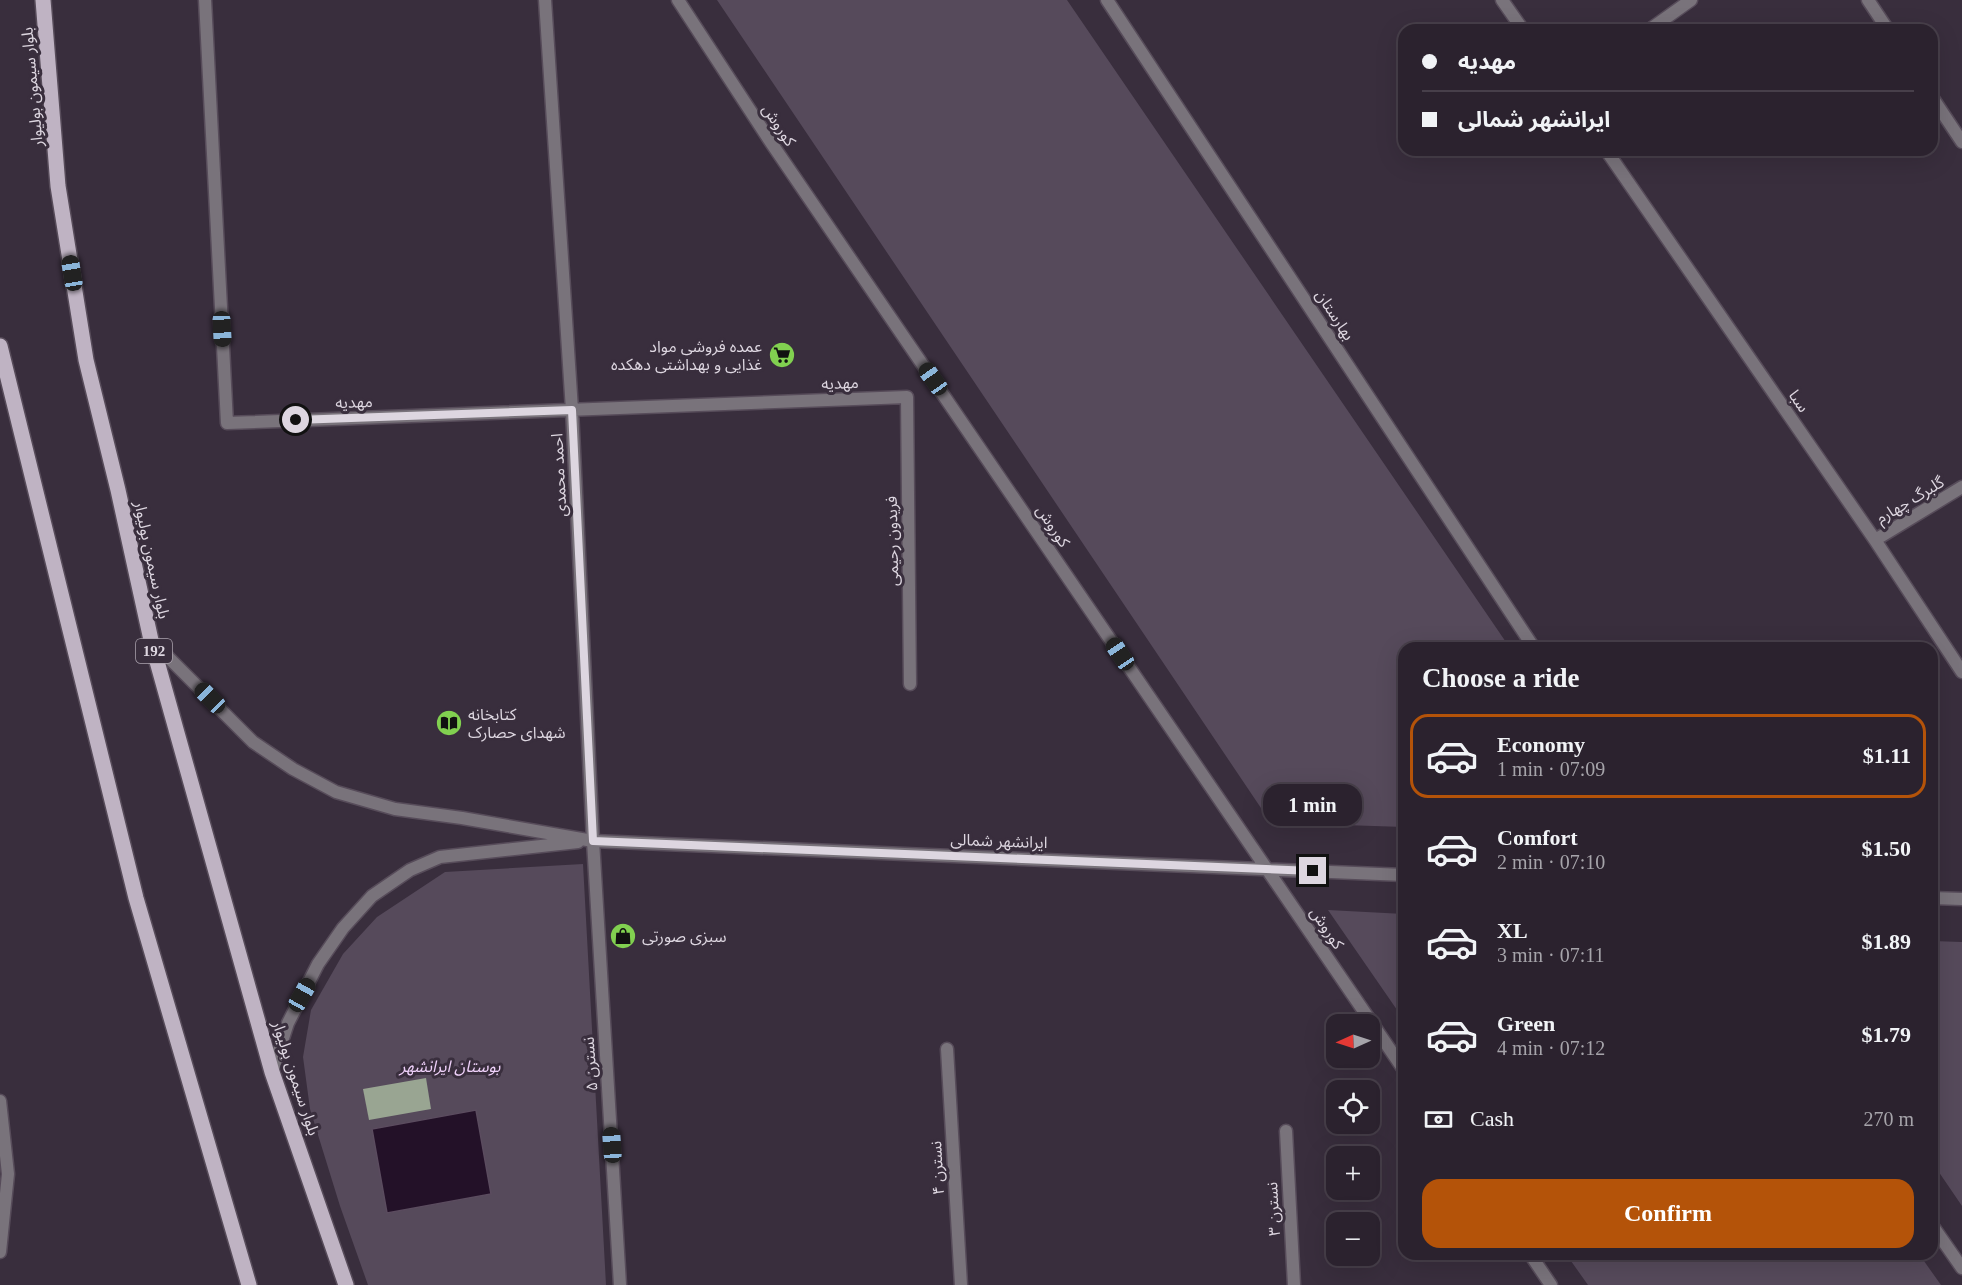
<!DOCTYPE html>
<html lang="en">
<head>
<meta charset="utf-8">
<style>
	body { margin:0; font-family:"Times New Roman","Noto Sans Arabic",serif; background:#372f3a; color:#f1f3f6; height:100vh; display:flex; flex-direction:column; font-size:22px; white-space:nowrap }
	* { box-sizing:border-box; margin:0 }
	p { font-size:20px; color:#a6a4aa }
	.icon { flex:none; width:33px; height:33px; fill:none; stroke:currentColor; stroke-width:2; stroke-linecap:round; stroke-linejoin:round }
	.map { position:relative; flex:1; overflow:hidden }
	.details { position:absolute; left:1398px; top:642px; width:540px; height:618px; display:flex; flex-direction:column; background:#2b222e; border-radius:18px; box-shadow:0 6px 24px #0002,0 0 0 2px #473f4a }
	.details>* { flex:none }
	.top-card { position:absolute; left:1398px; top:24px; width:540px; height:132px; border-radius:18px; box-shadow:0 6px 24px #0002,0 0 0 2px #473f4a; display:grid; align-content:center; height:132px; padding:0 24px; background:#2b222e }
	.needle { width:39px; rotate:267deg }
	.controls { position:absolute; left:1326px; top:1014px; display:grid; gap:12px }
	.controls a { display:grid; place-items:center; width:54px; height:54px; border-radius:12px; background:#2b222e; box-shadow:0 6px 24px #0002,0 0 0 2px #473f4a; font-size:30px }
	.end { position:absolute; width:27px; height:27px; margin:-14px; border:8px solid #ddd6e0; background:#111; box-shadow:0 0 0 3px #111 }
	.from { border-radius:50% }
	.bubble { position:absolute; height:42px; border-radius:18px; background:#2b222e; box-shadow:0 6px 24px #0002,0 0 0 2px #473f4a; font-size:20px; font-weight:700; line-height:42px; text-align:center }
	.car { position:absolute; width:18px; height:36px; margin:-18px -9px; border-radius:8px; box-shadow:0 0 4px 2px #0007; background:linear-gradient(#222 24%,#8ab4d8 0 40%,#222 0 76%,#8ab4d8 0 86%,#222 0) }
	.top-card b { display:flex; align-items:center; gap:21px; height:57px; font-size:22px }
	.top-card b+b { border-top:2px solid #473f4a }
	.top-card i { width:15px; height:15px; background:#f1f3f6 }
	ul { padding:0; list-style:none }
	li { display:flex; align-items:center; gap:18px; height:84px; margin:0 12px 9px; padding:0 12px; border:3px solid transparent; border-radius:18px }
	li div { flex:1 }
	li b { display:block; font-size:22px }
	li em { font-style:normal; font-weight:700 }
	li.selected { border-color:#b45309 }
	li>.icon { width:54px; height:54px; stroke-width:1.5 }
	h2 { padding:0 24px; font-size:27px; line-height:72px }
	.pay { display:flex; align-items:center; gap:15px; height:66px; padding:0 24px; font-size:22px }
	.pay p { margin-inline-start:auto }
	.button { display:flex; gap:12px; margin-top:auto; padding:12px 24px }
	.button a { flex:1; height:69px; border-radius:18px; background:#b45309; color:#fff; font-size:24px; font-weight:700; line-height:69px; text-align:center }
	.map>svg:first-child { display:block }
	.green { fill:#564a5b }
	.water { fill:#231128; stroke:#5b4c5f; stroke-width:1.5 }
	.building { fill:#99a592 }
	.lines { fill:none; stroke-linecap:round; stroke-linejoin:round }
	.minor-casing { stroke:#574c5a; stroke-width:15 }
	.tertiary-casing { stroke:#574c5a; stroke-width:15 }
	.primary-casing { stroke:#574c5a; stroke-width:18 }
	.minor { stroke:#79737b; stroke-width:12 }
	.tertiary { stroke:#79737b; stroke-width:12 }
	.primary { stroke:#bfb3c3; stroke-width:15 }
	.route { stroke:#ddd6e0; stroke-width:8 }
	.labels { text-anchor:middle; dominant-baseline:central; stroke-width:6; stroke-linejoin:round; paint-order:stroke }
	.shield { fill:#392e3d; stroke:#aca4af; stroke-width:1.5 }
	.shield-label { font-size:15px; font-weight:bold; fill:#ddd6e0 }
	.street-label { font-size:16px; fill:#ddd6e0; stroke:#392e3d }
	.poi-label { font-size:16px; fill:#ddd6e0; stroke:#392e3d; text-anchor:start }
	.park-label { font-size:16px; font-style:italic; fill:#efd1fa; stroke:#392e3d }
</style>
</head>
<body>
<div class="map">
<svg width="1962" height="1285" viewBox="0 0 1962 1285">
	<rect width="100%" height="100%" fill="#392e3d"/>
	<path class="green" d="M 717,0 L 1067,0 L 1510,648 L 1404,648 L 1404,827 L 1313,824 L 1263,811 Z
		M 583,864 L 606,1285 L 368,1285 L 340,1206 L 310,1109 L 303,1057 L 311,1010 L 343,954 L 377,917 L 445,872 Z
		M 1328,910 L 1404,914 L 1404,1020 Z
		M 1932,941 L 1962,942 L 1962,1206 L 1932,1162 Z
		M 1566,1254 L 1919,1254 L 1941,1285 L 1588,1285 Z"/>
	<path class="water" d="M 476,1110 L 491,1194 L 387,1213 L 372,1129 Z"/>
	<path class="building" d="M 426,1078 L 431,1109 L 369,1120 L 363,1089 Z"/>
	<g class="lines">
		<g class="minor-casing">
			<path id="minor" d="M 205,0 L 227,423 L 907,397 L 910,684
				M 545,0 L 572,410 L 593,841 L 620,1285
				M 1502,0 L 1523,30
				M 1868,0 L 1888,30
				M 1649,30 L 1691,0
				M 1932,97 L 1962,142
				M 1606,150 L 1875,540 L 1962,672
				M 1875,540 L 1962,487
				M 947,1049 L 961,1285
				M 1286,1131 L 1294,1285"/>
		</g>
		<g class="tertiary-casing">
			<path id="tertiary" d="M 678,0 L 772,144 L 1404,1070
				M 1107,0 L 1534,648
				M 151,640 L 253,742 L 293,769 L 336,792 L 395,809 L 462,818 L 593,841 L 1404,875
				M 1932,898 L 1962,899
				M 272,1072 L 288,1023 L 318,964 L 343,928 L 372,896 L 410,870 L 440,857 L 578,842
				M 0,1101 L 8,1174 L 0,1252
				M 1932,1225 L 1962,1268
				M 1530,1254 L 1551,1285"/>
		</g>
		<g class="primary-casing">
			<path id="primary" d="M 43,0 L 58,186 L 86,360 L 118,490 L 151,640 L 272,1072 L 346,1285
				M 0,346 L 136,898 L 249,1285"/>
		</g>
		<use href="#minor" class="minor"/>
		<use href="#tertiary" class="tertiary"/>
		<use href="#primary" class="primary"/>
	</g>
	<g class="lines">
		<path class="route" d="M 296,420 L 572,410 L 593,841 L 1313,871"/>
	</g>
	<defs>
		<g id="supermarket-disc" transform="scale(1.35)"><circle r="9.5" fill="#81d050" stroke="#392e3d"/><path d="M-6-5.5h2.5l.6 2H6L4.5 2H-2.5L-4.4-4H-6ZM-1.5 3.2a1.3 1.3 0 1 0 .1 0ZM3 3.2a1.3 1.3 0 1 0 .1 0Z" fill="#111"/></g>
		<g id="library-disc" transform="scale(1.35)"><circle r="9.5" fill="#81d050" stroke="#392e3d"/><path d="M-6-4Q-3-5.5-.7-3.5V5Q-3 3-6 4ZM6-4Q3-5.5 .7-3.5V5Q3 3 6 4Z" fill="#111"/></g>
		<g id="shop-disc" transform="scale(1.35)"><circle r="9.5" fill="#81d050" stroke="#392e3d"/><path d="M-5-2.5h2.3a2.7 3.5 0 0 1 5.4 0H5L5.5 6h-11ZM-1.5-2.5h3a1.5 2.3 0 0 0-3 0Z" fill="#111"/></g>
	</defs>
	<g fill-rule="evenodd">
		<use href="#supermarket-disc" x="782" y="355"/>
		<use href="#library-disc" x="449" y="723"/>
		<use href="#shop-disc" x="623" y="936"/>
	</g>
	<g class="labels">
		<rect class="shield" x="136" y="639" width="36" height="24" rx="4.5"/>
		<g class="shield-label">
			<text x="154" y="651">192</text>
		</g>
		<g class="street-label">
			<text transform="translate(32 87) rotate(-95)">بلوار سیمون بولیوار</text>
			<text transform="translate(779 125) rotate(56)">کوروش</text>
			<text transform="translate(1335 315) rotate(57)">بهارستان</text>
			<text transform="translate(840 383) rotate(-2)">مهدیه</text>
			<text transform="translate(1799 401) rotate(55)">سبا</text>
			<text transform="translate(354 402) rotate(-2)">مهدیه</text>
			<text transform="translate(559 475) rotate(-93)">احمد محمدی</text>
			<text transform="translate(1910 500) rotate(-31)">گلبرگ چهارم</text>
			<text transform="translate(1053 526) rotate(56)">کوروش</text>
			<text transform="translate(892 541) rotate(-91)">فریدون رحیمی</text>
			<text transform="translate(152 560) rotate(78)">بلوار سیمون بولیوار</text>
			<text transform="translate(999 841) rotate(2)">ایرانشهر شمالی</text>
			<text transform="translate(1327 928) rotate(56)">کوروش</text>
			<text transform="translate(590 1064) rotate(-94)">نسترن ۵</text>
			<text transform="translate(296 1078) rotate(72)">بلوار سیمون بولیوار</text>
			<text transform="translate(937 1168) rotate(-93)">نسترن ۴</text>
			<text transform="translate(1273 1209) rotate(-93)">نسترن ۳</text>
		</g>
		<g class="poi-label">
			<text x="762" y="346" text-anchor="end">عمده فروشی مواد<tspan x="762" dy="18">غذایی و بهداشتی دهکده</tspan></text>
			<text x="468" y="714">کتابخانه<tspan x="468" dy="18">شهدای حصارک</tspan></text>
			<text x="642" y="936">سبزی صورتی</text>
		</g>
		<g class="park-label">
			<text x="450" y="1066">بوستان ایرانشهر</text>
		</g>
	</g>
</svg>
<div class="controls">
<a><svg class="needle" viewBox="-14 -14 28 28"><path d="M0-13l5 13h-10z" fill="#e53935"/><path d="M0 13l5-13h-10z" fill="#a6a4aa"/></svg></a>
<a><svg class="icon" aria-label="locate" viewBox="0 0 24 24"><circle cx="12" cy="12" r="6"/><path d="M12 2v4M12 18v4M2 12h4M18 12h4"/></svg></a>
<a>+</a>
<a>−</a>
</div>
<i class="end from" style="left:296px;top:420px"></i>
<i class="end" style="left:1313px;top:871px"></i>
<div class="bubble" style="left:1263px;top:784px;width:99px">1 min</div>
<i class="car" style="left:72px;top:273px;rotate:351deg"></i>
<i class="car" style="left:222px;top:329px;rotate:177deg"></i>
<i class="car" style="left:933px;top:379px;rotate:325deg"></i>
<i class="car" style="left:1120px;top:654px;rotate:326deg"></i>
<i class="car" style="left:210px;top:698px;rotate:315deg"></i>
<i class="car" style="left:302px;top:995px;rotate:29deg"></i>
<i class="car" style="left:612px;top:1145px;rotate:356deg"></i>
<div class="top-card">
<b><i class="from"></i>مهدیه</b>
<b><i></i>ایرانشهر شمالی</b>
</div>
<section class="details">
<h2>Choose a ride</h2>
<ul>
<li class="selected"><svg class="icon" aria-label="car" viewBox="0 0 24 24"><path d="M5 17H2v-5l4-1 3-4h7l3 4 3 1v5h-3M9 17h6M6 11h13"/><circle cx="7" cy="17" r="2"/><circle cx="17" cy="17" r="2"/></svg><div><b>Economy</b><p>1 min · 07:09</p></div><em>$1.11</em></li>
<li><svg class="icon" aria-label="car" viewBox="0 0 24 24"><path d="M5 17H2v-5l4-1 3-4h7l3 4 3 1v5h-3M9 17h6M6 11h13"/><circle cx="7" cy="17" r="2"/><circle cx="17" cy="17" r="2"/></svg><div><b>Comfort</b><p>2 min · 07:10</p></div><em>$1.50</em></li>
<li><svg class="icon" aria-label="car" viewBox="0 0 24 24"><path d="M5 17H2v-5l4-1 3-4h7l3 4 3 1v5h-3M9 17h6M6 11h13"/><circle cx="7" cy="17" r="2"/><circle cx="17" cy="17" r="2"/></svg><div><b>XL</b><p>3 min · 07:11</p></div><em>$1.89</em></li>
<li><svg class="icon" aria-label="car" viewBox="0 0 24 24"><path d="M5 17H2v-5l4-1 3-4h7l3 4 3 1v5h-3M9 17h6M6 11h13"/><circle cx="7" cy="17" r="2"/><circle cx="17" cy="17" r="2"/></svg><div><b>Green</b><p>4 min · 07:12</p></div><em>$1.79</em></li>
</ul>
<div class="pay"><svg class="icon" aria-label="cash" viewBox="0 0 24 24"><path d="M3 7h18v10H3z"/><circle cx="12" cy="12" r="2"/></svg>Cash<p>270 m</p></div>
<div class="button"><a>Confirm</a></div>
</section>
</div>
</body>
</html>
